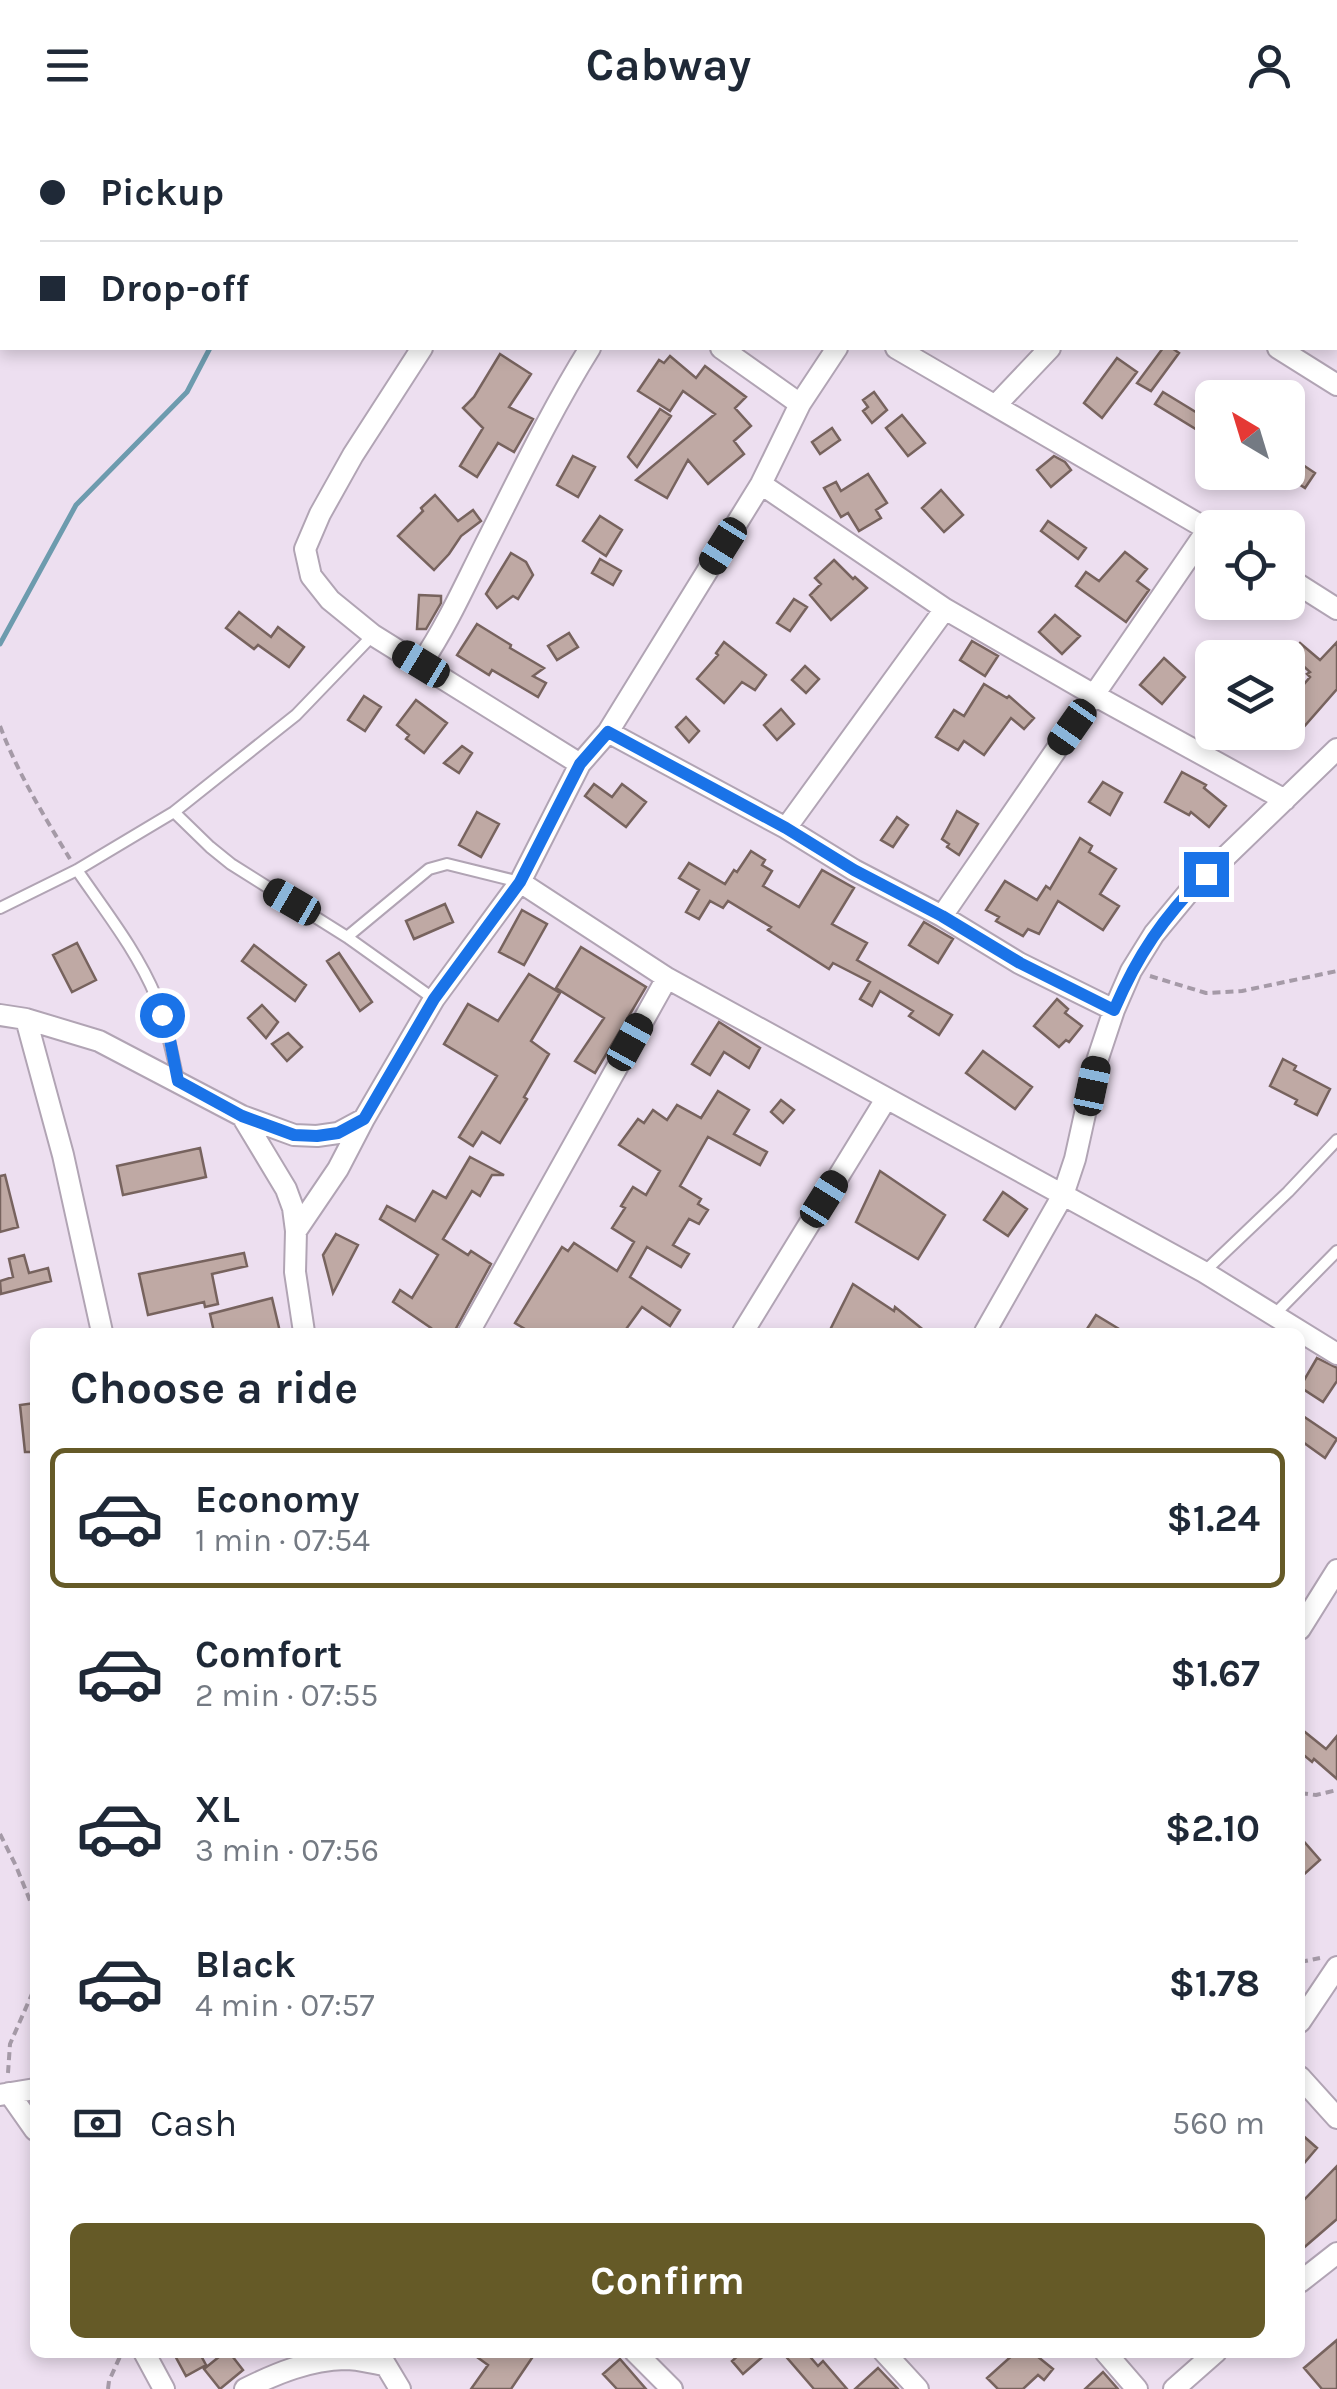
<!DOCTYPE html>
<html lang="en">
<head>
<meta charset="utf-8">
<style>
	body { margin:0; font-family:Karla,sans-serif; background:#f2f2f3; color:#1f2937; height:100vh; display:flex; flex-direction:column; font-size:38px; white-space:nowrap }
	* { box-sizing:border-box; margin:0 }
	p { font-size:32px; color:#747a83 }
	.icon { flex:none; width:55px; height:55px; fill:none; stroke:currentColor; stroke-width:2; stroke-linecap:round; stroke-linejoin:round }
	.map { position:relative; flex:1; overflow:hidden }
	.panel { position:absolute; left:30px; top:1198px; width:1275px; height:1030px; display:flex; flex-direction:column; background:#fff; border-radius:15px; box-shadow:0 5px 15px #0003 }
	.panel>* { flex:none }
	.guide { position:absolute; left:0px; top:0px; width:1338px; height:220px; box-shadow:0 5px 15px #0003; display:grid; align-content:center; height:220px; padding:0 40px; background:#fff }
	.needle { width:65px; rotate:322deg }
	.tools { position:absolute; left:1195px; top:250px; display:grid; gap:20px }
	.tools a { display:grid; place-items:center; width:110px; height:110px; border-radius:15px; background:#fff; box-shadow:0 5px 15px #0003; font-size:50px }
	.end { position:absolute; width:45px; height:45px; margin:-22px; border:12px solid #1a73e8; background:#fff; box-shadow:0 0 0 5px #fff }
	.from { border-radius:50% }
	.car { position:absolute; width:30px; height:60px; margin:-30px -15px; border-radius:12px; box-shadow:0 0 8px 2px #0007; background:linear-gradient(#222 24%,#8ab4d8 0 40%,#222 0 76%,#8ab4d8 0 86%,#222 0) }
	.guide b { display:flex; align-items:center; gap:35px; height:95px; font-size:38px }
	.guide b+b { border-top:2px solid #e0e1e3 }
	.guide i { width:25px; height:25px; background:#1f2937 }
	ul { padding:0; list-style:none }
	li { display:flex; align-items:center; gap:30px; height:140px; margin:0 20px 15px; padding:0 20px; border:5px solid transparent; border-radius:15px }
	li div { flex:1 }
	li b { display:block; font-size:38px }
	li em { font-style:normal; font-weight:700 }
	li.on { border-color:#655a27 }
	li>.icon { width:90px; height:90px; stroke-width:1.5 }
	h2 { padding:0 40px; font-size:45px; line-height:120px }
	.pay { display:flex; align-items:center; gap:25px; height:110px; padding:0 40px; font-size:38px }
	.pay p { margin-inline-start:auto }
	.button { display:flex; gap:20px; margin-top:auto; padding:20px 40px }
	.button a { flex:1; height:115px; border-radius:15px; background:#655a27; color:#fff; font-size:40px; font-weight:700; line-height:115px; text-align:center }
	header { display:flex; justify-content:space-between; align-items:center; height:130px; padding:0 40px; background:#fff; font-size:45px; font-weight:700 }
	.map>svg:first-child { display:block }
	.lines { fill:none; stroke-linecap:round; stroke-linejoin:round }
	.stream { stroke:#6d9bae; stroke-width:5 }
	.building { fill:#bfa9a4; stroke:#77635e; stroke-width:2.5 }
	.lane-casing { stroke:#b1a4b4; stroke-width:14 }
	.street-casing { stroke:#b1a4b4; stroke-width:24 }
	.path { stroke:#a59aa7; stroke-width:4; stroke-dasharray:8 5; stroke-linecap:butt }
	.lane { stroke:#fff; stroke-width:10 }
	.street { stroke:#fff; stroke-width:20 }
	.route { stroke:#1a73e8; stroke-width:12 }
</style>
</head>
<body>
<header><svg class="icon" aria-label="menu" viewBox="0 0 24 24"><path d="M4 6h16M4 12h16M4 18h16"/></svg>Cabway<svg class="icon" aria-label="person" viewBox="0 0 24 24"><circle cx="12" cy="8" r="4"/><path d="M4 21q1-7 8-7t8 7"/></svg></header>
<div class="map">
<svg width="1337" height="2259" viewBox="0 0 1337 2259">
	<rect width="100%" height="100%" fill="#eddff0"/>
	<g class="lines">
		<path class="stream" d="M 322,2 L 323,0
			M 0,514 L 76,375 L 187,262 L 210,218"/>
	</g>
	<path class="building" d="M 1163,218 L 1172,218 L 1179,223 L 1151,261 L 1137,253 Z
		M 500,224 L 531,244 L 509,277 L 533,289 L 514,322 L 498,313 L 477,347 L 460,336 L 483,298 L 463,278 L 474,267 Z
		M 670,226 L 696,248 L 705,236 L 746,267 L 735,278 L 751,296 L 734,311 L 744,324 L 708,354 L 688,330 L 667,368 L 636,350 L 715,284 L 683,261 L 670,281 L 638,261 L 659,230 L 664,233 Z
		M 1117,228 L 1137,242 L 1102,288 L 1084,273 Z
		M 874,262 L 887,280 L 872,293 L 863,281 L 868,277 L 863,270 Z
		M 1163,262 L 1212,292 L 1212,309 L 1155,274 Z
		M 660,279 L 671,286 L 637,337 L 628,327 Z
		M 902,285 L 925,313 L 908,326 L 886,298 Z
		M 832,298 L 840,310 L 820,324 L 812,312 Z
		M 1288,325 L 1315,343 L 1305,358 L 1288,347 Z
		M 573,326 L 595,337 L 578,367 L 557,355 Z
		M 1054,326 L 1065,332 L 1071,340 L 1051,357 L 1037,340 Z
		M 868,344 L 887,373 L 876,380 L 881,388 L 859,401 L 848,383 L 841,387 L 824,358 L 836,352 L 841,361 Z
		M 941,360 L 963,385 L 944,402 L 922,378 Z
		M 435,365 L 458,391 L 473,380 L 481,391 L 461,406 L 449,424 L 434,440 L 398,406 L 423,381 L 421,378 Z
		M 600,386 L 622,400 L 606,426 L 583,411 Z
		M 1048,391 L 1086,418 L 1078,429 L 1041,401 Z
		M 1125,422 L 1147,439 L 1137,451 L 1149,460 L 1126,492 L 1076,456 L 1086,442 L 1099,451 Z
		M 511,423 L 526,432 L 533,445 L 518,469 L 513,466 L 497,478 L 486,464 Z
		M 600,429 L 621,441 L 613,455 L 592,443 Z
		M 834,430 L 853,449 L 855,447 L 867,458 L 831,490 L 810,465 L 821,454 L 815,448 Z
		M 419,465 L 441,466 L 441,473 L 426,499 L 417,499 Z
		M 794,469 L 807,477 L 790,501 L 777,493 Z
		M 239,482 L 271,507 L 278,497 L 304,517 L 289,537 L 258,515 L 254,519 L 226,498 Z
		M 1055,485 L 1080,506 L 1062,524 L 1039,502 Z
		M 477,494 L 511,515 L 510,518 L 544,538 L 533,546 L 546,553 L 538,567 L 492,540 L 489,545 L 457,525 Z
		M 569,503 L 578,517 L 557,530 L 548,516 Z
		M 972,511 L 998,526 L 985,546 L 960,530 Z
		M 724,512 L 766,545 L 755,560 L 742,552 L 724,573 L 697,549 L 718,525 L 716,523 Z
		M 1337,512 L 1337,559 L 1288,615 L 1288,573 L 1310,547 L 1307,544 L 1310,542 L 1290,524 L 1300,513 L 1320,530 Z
		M 1164,528 L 1185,547 L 1162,574 L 1140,555 Z
		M 805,536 L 819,549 L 806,563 L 792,550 Z
		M 984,554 L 1007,568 L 1009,566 L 1034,588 L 1024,599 L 1011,588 L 984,625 L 964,611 L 958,620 L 936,607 L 954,580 L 964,586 Z
		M 364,566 L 381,577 L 365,601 L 348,590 Z
		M 416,570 L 447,593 L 424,623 L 406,609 L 409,605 L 397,595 Z
		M 781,579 L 794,594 L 777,610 L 764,595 Z
		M 686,587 L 699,601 L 689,612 L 676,597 Z
		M 462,616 L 472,623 L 459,643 L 444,633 Z
		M 1182,642 L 1206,655 L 1204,658 L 1226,676 L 1209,697 L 1191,682 L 1189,685 L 1165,672 Z
		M 1103,652 L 1122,663 L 1110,685 L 1089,672 Z
		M 594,654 L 612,667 L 622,654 L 646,672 L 626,697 L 585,666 Z
		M 957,681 L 978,694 L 959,725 L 947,717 L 949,714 L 942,709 Z
		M 477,682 L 499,694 L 481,727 L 459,715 Z
		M 897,687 L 908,695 L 893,717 L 881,710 Z
		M 1080,708 L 1092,716 L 1089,722 L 1116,739 L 1100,764 L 1119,776 L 1103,800 L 1058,771 L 1039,804 L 1028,799 L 1023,806 L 996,791 L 999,787 L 986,780 L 1005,751 L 1037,770 L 1046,756 L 1050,759 Z
		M 751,721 L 765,730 L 762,735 L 772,741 L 763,756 L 799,777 L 822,740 L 854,758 L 832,794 L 867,813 L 857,830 L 952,885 L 939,905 L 909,886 L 913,881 L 880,861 L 872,876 L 860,869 L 870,852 L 833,833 L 829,839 L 768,800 L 771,797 L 728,771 L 723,778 L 710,771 L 699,789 L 686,782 L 699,760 L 679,748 L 689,733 L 725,754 L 734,740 L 737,742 Z
		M 445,774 L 453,792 L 414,809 L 406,791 Z
		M 522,780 L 547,794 L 524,835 L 499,822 Z
		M 924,792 L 953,809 L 938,833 L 909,815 Z
		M 77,813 L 96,850 L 72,862 L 53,825 Z
		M 254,815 L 306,855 L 295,871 L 242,831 Z
		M 581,817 L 646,857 L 595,943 L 575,931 L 604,888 L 556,858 Z
		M 339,823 L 372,872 L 360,881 L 327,831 Z
		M 529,844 L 560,863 L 531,911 L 549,924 L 524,967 L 527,969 L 500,1013 L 482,1002 L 473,1016 L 459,1007 L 497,946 L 444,914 L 468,874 L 498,891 Z
		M 1057,869 L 1068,879 L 1065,883 L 1082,896 L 1069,912 L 1066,910 L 1059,917 L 1034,896 Z
		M 262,875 L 278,892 L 266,908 L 248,888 Z
		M 719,892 L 760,918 L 749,938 L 724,922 L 710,945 L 692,934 Z
		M 288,903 L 302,917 L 287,931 L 272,914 Z
		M 983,921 L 1032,957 L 1015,979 L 966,943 Z
		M 1283,929 L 1296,936 L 1294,940 L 1330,959 L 1317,985 L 1295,974 L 1297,970 L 1270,956 Z
		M 718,961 L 749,980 L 734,1004 L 767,1022 L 760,1035 L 708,1007 L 680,1056 L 701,1069 L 698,1074 L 708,1080 L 699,1094 L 689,1089 L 673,1115 L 689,1124 L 681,1137 L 647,1117 L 630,1147 L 680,1180 L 670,1196 L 642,1177 L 624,1202 L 530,1202 L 515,1193 L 562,1117 L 568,1121 L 574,1113 L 617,1141 L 634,1112 L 612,1098 L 625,1078 L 621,1076 L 633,1057 L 646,1065 L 660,1041 L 619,1015 L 638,989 L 644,993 L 653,980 L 667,990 L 677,975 L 701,988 Z
		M 781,970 L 794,980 L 783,993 L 771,982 Z
		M 200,1018 L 206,1047 L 123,1065 L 117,1036 Z
		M 470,1027 L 504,1045 L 492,1045 L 480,1066 L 472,1061 L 443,1109 L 468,1125 L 471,1121 L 491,1134 L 454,1202 L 429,1202 L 431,1198 L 393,1172 L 400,1160 L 412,1168 L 438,1125 L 380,1089 L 387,1076 L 415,1091 L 433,1061 L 446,1068 Z
		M 880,1041 L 945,1085 L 918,1129 L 856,1092 Z
		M 5,1045 L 18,1097 L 0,1102 L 0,1046 Z
		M 1003,1062 L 1027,1079 L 1008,1106 L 984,1090 Z
		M 336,1104 L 358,1115 L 333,1163 L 323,1125 Z
		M 244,1123 L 247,1136 L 212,1144 L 218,1174 L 205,1177 L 204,1172 L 148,1185 L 139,1144 Z
		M 24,1125 L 29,1143 L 48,1138 L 51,1151 L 1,1164 L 0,1151 L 13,1147 L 9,1129 Z
		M 853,1154 L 894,1181 L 895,1177 L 926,1202 L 840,1202 L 831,1198 Z
		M 272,1168 L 280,1202 L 214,1202 L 210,1184 Z
		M 1096,1185 L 1124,1202 L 1085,1202 Z
		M 1317,1228 L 1337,1238 L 1337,1251 L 1323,1272 L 1300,1257 Z
		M 35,1273 L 35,1322 L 25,1322 L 20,1275 Z
		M 1300,1284 L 1337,1309 L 1325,1328 L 1300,1310 Z
		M 1300,1598 L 1326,1619 L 1337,1606 L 1337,1649 L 1314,1629 L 1312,1632 L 1300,1622 Z
		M 1300,1707 L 1320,1730 L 1300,1748 Z
		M 1300,2003 L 1317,2018 L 1300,2038 Z
		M 1337,2036 L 1337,2089 L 1300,2121 L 1300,2074 Z
		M 1337,2210 L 1337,2259 L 1322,2259 L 1304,2238 Z
		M 173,2222 L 199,2222 L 206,2235 L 186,2246 Z
		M 225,2222 L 229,2222 L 243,2240 L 220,2259 L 204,2239 Z
		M 470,2222 L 536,2222 L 511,2259 L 471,2259 L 488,2235 Z
		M 742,2222 L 768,2222 L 743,2244 L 732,2231 Z
		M 782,2222 L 806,2222 L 818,2236 L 823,2231 L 847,2259 L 814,2259 Z
		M 1016,2222 L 1032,2222 L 1053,2239 L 1044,2250 L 1038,2245 L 1023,2259 L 998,2259 L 987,2248 Z
		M 620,2229 L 646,2259 L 617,2259 L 603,2244 Z
		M 878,2238 L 898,2259 L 855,2259 Z
		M 1103,2242 L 1118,2259 L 1085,2259 Z"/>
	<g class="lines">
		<g class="lane-casing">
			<path id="lane" d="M 174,682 L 210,717 L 231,734 L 347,807 L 434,869
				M 77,740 C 105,781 137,821 156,867 C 166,894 172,922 178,950
				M 0,778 L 77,740 L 174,682 L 296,585 L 373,505
				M 347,807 L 429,739 L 447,734 L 520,752
				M 1205,1141 L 1288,1062 L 1337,1010
				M 1275,1184 L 1337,1121"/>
		</g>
		<g class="street-casing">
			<path id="street" d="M 565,2 L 567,0
				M 792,2 L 795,0
				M 1016,2 L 1018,0
				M 422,218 L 353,325 L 320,384 L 305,419 L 311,446 L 330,470 L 373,505 L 580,634 L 608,602 L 761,354 L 800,274 L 837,218
				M 721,218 L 800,274
				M 896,218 L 1212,402
				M 1278,218 L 1337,255
				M 996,275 L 1050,218
				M 761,354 L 945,479 L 1094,565 L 1285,670
				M 1288,448 L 1337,479
				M 421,534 C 446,497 464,457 484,417 C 518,350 550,282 590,218
				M 608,602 L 786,698 L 854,740 L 942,786 L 1019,833 L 1114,880
				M 786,698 L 945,479
				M 520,752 L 667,848
				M 942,786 L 1208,399
				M 0,885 L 26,889 L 99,911 L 242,986 L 294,1005 L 317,1006 L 338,1003 L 364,989 L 434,869 L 520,752 L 580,634
				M 26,889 L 63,1025 L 102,1202
				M 242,986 L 286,1059 L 293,1078 L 296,1101 L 295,1142 L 304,1202
				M 296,1101 L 338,1039 L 364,989
				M 469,1202 L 667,848 L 1204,1142 L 1337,1224
				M 743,1202 L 886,969
				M 985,1202 L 1063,1065 L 1075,1029 L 1096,934 L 1114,880 L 1131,841 L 1154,804 L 1188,763 L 1337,619
				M 1300,1499 L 1337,1440
				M 1300,1892 L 1337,1837
				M 1300,1947 L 1337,1988
				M 9,1963 L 35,2000
				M 0,1965 L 35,1959
				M 1300,2152 L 1337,2123
				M 144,2222 L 164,2259
				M 635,2222 L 672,2259
				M 884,2222 L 918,2259
				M 1105,2222 L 1137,2259
				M 379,2224 L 400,2259
				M 245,2259 C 277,2243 309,2230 345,2229 C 358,2229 372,2233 385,2235
				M 1174,2259 L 1216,2222"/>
		</g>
		<path class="path" d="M 1301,2 L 1305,0
			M 1335,154 L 1337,153
			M 0,596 C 18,644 44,686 70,729
			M 1150,846 L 1206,863 L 1242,861 L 1337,841
			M 1300,1663 L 1316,1665 L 1337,1660
			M 0,1704 L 16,1736 L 35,1783
			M 1300,1832 L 1320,1828
			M 8,1943 L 10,1914 L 35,1857
			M 108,2259 L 109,2251 L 122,2222"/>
		<use href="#lane" class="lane"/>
		<use href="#street" class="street"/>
	</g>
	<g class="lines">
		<path class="route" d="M 162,885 L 169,905 L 178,951 L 242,986 L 294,1005 L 317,1006 L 338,1003 L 364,989 L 434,869 L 520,752 L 580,634 L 608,602 L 786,698 L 854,740 L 942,786 L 1020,833 L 1114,880 C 1138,824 1163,788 1206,744"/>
	</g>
</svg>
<div class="tools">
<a><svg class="needle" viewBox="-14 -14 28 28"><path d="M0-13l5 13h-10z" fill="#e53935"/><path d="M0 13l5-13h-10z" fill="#747a83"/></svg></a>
<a><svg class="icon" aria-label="locate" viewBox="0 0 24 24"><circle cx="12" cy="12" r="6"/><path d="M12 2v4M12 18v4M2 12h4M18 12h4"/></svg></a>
<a><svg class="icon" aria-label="layers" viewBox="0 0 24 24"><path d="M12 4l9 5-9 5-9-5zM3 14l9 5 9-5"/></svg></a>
</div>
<i class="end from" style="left:162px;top:885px"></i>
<i class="end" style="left:1206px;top:744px"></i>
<i class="car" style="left:723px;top:416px;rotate:212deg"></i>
<i class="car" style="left:421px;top:534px;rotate:301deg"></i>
<i class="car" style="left:1072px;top:597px;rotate:215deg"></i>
<i class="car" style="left:292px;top:772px;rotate:300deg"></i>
<i class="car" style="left:630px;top:912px;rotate:29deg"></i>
<i class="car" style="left:1092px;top:956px;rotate:12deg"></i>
<i class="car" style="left:824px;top:1069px;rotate:32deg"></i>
<div class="guide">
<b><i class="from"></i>Pickup</b>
<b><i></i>Drop-off</b>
</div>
<section class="panel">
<h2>Choose a ride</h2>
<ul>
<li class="on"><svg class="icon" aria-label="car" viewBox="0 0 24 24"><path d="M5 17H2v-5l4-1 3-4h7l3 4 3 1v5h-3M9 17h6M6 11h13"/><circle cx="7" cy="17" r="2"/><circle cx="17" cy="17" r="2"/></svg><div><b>Economy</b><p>1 min · 07:54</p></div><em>$1.24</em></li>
<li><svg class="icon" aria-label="car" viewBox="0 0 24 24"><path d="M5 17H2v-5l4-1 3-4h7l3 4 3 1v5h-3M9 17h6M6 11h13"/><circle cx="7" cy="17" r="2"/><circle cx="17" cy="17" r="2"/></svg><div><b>Comfort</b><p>2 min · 07:55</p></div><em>$1.67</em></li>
<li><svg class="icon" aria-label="car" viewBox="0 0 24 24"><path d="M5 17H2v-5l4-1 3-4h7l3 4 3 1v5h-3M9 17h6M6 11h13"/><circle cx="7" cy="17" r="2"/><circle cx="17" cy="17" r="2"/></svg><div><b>XL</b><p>3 min · 07:56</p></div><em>$2.10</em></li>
<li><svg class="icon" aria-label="car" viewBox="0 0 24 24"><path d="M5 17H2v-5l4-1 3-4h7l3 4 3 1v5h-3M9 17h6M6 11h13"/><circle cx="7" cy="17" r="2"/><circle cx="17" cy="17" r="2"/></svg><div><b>Black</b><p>4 min · 07:57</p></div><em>$1.78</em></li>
</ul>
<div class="pay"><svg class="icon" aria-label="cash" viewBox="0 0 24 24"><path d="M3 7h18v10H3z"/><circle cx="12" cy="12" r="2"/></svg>Cash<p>560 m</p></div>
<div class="button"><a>Confirm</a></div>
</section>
</div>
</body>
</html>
